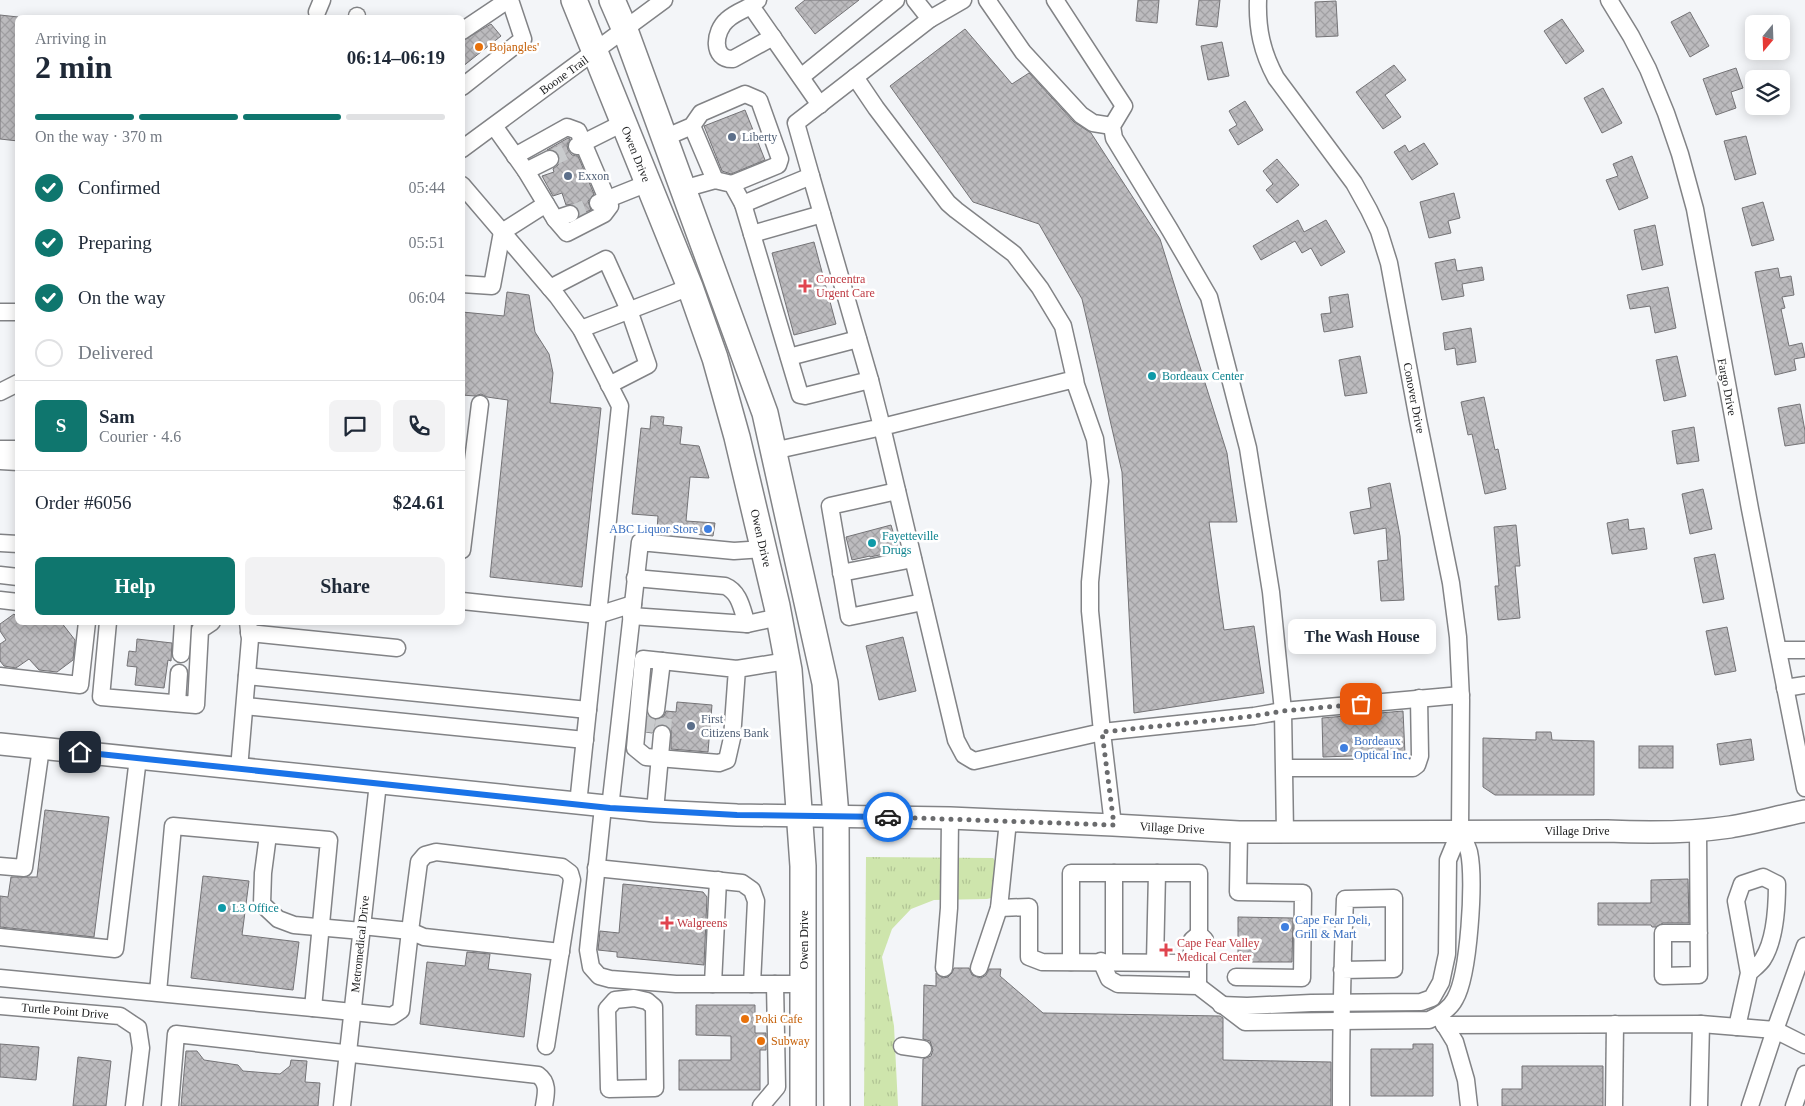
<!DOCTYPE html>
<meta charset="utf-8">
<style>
:root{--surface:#fff;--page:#f2f2f3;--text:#1f2937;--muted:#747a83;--line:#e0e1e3;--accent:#0f766e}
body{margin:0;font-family:"Times New Roman",serif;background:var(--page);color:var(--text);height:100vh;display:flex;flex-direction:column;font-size:19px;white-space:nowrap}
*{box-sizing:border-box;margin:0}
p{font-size:16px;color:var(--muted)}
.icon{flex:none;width:28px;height:28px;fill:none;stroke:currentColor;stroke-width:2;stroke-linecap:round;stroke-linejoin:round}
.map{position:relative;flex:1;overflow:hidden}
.sheet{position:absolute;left:15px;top:15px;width:450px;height:610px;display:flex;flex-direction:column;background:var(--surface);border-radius:8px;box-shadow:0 2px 12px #0003}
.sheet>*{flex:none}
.needle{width:32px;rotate:199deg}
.fabs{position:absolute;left:1745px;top:15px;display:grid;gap:10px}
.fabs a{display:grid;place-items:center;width:45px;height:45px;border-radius:8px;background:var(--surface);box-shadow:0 2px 12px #0003;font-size:25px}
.pin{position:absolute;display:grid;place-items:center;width:42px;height:42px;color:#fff;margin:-21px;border-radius:10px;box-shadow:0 2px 8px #0006}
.courier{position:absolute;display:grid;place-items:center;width:50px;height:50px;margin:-25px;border:4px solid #1a73e8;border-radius:50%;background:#fff;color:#222;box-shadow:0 1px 6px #0007}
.bubble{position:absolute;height:35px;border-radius:8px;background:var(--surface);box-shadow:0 2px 12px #0003;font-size:16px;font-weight:600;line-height:35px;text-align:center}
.head em{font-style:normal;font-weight:600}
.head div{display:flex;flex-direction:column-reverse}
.head{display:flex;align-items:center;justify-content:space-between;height:85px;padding:0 20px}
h1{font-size:32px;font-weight:600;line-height:38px}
.bar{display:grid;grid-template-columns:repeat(4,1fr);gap:8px 5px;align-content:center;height:60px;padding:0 20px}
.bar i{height:6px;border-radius:4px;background:var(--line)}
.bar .current{background:var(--accent)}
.bar p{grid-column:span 4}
.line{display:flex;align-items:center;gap:12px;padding:0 20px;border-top:1px solid var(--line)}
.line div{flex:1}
.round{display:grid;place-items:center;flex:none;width:52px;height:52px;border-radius:8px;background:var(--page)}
ol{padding:0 20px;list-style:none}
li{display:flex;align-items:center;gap:15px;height:55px}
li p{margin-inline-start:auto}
li .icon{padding:5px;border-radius:50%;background:var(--accent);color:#fff;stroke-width:4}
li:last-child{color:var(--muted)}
li i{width:28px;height:28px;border:2px solid var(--line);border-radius:50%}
.action{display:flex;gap:10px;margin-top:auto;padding:10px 20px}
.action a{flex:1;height:58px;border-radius:8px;background:var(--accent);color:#fff;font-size:20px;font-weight:600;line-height:58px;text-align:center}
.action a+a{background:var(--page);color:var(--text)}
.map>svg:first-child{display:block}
.grass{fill:url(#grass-tufts)}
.building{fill:url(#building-cross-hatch);stroke:#747376}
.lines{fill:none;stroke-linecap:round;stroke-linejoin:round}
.minor-tunnel{stroke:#c9cbcd;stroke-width:16;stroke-dasharray:16 8;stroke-linecap:butt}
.minor-casing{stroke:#828386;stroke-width:19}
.major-casing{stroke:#828386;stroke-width:24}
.highway-casing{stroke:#828386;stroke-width:28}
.minor{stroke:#fff;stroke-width:16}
.major{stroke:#fff;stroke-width:21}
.highway{stroke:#fff;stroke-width:25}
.done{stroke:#6a6b6d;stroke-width:5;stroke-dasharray:0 9}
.route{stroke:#1a73e8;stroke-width:6}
.food-dot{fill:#e8710a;stroke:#fff;stroke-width:2}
.service-dot{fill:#5c6f8a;stroke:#fff;stroke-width:2}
.health-dot{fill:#e0444e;stroke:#fff;stroke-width:2}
.culture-dot{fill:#0f9aa8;stroke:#fff;stroke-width:2}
.shop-dot{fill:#3f7fe0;stroke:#fff;stroke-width:2}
.labels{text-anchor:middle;stroke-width:5;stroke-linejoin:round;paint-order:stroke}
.food-label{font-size:12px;fill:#c56008;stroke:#fff;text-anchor:start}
.street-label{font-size:12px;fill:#202122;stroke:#fff}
.service-label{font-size:12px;fill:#4e5e75;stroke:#fff;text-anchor:start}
.health-label{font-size:12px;fill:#be3a42;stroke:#fff;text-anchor:start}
.culture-label{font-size:12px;fill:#0d838f;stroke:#fff;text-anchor:start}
.shop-label{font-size:12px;fill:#366cbe;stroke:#fff;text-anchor:start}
</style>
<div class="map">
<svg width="1805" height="1106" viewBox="0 0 1805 1106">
<defs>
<pattern id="grass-tufts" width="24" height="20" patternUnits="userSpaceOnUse" patternTransform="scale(1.25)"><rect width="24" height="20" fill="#cee5ac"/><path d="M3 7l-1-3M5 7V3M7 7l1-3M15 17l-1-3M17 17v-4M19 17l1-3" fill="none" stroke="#b1c494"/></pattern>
<pattern id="building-cross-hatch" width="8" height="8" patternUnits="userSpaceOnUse" patternTransform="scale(1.25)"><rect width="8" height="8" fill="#bcbbbe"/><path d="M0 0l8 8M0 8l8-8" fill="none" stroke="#a1a0a3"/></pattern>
</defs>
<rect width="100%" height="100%" fill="#f3f5f8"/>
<!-- grass -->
<path class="grass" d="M866,857L993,858L998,865L996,897L987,899L934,900L911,909L892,929L882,957L894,1026L898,1106H864Z"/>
<!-- building -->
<g class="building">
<path d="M805,0H859L815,34L795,8Z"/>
<path d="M1138,0H1159L1157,23L1136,21Z"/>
<path d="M1199,0H1220L1217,27L1196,25Z"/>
<path d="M1336,1L1338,36L1316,37L1315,2Z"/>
<path d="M1690,12L1709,46L1690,57L1671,22Z"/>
<path d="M0,15L18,17V141L0,139Z"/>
<path d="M1562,19L1584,51L1566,64L1544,31Z"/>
<path d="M491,24L501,36L462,67V41Z"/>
<path d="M965,29L1012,84L1029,73L1074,122L1091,133L1160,239L1227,453L1237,522H1209L1224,630L1254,626L1264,693L1134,713L1122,472L1082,299L1039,224L973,202L890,86Z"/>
<path d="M1222,42L1229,76L1208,80L1201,46Z"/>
<path d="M1394,65L1406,80L1385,95L1401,117L1383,129L1356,92Z"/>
<path d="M1736,68L1743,88L1731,92L1736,108L1716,115L1703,79Z"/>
<path d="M1603,88L1622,123L1602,133L1584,98Z"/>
<path d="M1245,101L1263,130L1238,145L1229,130L1237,125L1229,111Z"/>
<path d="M745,110L765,160L731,174L722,171L704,126Z"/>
<path d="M1746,136L1756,174L1735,180L1724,141Z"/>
<path d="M568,138L570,139L567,145L568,150L572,155L578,156L594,194L588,201L591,210L580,214L576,206L572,204L566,205L562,193L553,196L542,176L554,172L553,169L558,165L560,160L559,155L556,151L547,150Z"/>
<path d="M1424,143L1438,164L1412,180L1394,152L1405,145L1409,152Z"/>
<path d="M1632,156L1648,198L1619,210L1606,180L1618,176L1613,164Z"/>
<path d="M1277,159L1299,185L1277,203L1266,190L1273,184L1263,171Z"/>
<path d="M1454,193L1460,218L1448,221L1451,233L1429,238L1420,202Z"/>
<path d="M1763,202L1774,240L1752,246L1742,208Z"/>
<path d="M1298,220L1304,232L1326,220L1345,252L1321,266L1311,248L1302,253L1295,241L1261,260L1253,246Z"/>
<path d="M1655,225L1663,265L1642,270L1634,230Z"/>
<path d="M814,242L836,324L794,335L772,253Z"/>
<path d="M1455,259L1457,271L1482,267L1484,280L1462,284L1464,296L1442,300L1435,263Z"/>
<path d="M1778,268L1780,278L1791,276L1794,295L1782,297L1785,308L1781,309L1789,346L1802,343L1805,357L1794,359L1796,370L1775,375L1755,272Z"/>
<path d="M1668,287L1676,328L1655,333L1650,306L1630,309L1627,295Z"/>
<path d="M507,292L529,295L535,332L549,354L553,373L550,403L601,408L582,587L490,577L508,400L487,397L481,394L475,396L462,395V312L504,316Z"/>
<path d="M1348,294L1353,327L1324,332L1321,314L1331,313L1329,297Z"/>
<path d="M1471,328L1476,362L1457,365L1455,348L1445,350L1443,333Z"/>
<path d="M1360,356L1367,393L1345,396L1339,360Z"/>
<path d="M1677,356L1686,396L1664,401L1656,360Z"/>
<path d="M1484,397L1495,450L1498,449L1506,489L1485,494L1472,434L1468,435L1461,402Z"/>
<path d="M1800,404L1805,431V443L1785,446L1778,408Z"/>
<path d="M651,416L664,417L663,425L682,427L680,444L699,446L709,478L690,477L686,521L715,523L713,536L657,530L658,516L632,514L641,428L650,429Z"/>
<path d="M1694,427L1699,461L1677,464L1672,431Z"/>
<path d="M1390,483L1400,536L1404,600L1381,601L1378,561L1388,560L1386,528L1354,534L1350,512L1371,508L1368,488Z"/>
<path d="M1703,489L1712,529L1690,534L1682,494Z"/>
<path d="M1628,519L1629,530L1644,528L1647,549L1612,554L1607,523Z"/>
<path d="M891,525L898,548L884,552V554L870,557V556L852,560L846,537Z"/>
<path d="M1516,525L1520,566H1515L1520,618L1498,620L1495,586H1499L1494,527Z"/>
<path d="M1715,554L1724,599L1703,603L1694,558Z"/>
<path d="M14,614L18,618V622H61L75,640L73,660L57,672L39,670L29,659L16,668L4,666L0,661V644L6,640L0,631V624Z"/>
<path d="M1727,627L1736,671L1715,675L1706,631Z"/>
<path d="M903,637L916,691L879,700L866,646Z"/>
<path d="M137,639L172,643L171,661L168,660L164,688L135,685L137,667L127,666L129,651L136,652Z"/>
<path d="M677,702L712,705L708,752L671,749V730L668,726L663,724L657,725L652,733L646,732L648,716L655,720L664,716L666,711L676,712Z"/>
<path d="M1403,711L1405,754L1323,757L1322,718Z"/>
<path d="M1536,732H1551L1552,740L1594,741V795H1495L1483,787V738L1536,740Z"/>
<path d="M1751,739L1754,760L1720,765L1717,744Z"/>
<rect x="1639" y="746" width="34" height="22"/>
<path d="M45,810L109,817L94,937L0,927V896L8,897L11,877H37Z"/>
<path d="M203,876L249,881L242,935L299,942L293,990L191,978Z"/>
<path d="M1688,879L1689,923H1663L1656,927H1652L1651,925H1598V903H1651V880Z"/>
<path d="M623,884L703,892L707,897L704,965L617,957V952L598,950L600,931L619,933Z"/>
<path d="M1238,917L1293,918L1292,962H1238Z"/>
<path d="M467,952L490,954L488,969L531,974L524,1037L420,1024L427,962L465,966Z"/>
<path d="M954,968H969L972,975L981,978L986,975L989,969H1001L1000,976L1043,1013L1220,1016L1223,1018V1060L1331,1062V1106H922L923,1059L931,1056L933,1050L930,1041L923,1039L924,985L936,986V973L943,978L948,977L952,973Z"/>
<path d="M696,1005H755V1033H766V1050H760V1090H679V1060H731V1036L696,1035Z"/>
<path d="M0,1044L39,1047L36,1080L0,1077Z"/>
<path d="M1413,1044H1433V1096H1371V1049H1413Z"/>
<path d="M186,1051H197L204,1060L238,1065L243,1071L280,1074L290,1066L291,1060L307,1061L305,1082L320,1083L318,1106H181Z"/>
<path d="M78,1057L111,1061L106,1106H73Z"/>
<path d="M1522,1066H1603V1106H1502V1089H1522Z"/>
</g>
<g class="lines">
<!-- minor-tunnel -->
<g class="minor-tunnel">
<path d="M550,159L577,146"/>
<path d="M570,214L598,203"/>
<path d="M646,732L648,709"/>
<path d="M662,734L665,711"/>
</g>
<!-- minor casing -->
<g class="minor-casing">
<g id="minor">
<path d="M758,0L751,6L820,105"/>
<path d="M915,0L930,19"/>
<path d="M987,0L1023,52L1081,115L1093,123L1112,126"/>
<path d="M1055,0L1124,106L1112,126L1114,138L1170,230L1209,297L1248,448L1271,592L1283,711L1461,695"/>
<path d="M1609,0L1631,36L1648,69L1666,113L1680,154L1695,209L1750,509L1805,788"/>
<path d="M751,6C743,10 733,14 727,20C714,31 711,60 733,59L773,37"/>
<path d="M317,12L322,0"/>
<path d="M357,16V18"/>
<path d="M462,31L508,0"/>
<path d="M801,77L896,0"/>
<path d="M855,77L876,108L948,203L956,210L1014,254L1040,288L1063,326L1075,379L1076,385L1095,439L1100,481L1090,582V611L1102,732L974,761L964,755L956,740L882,427L1075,379"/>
<path d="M462,87L523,39L510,0"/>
<path d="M494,126L526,171L555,219L570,214"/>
<path d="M692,126L715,180"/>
<path d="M664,138L692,126L701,113L745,94L759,100L780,159L778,165L732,184"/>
<path d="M577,146L623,123"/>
<path d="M462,149L664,0"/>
<path d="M515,156L567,127L578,131L610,206L604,214L567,233L555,219"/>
<path d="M526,171L550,159"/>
<path d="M811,176L870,380"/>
<path d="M462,185L557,296L581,329L620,406L578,804"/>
<path d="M683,189L715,180L732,184L743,204L811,176L796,123L930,19L963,0"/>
<path d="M598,203L648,183"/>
<path d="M743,204L800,395L805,396L870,380L882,427L773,451"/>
<path d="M752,234L822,214"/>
<path d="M462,284L492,286L502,232L546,204"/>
<path d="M550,288L606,259L629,310L648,365L609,385"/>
<path d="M0,312H18"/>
<path d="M581,329L690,287"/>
<path d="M789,357L858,339"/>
<path d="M0,392L18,383"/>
<path d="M0,449H18"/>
<path d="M0,461L18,462"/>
<path d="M897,491L830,506L849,617L923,602"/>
<path d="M0,543L18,544"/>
<path d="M462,550L480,404"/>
<path d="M841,573L913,559"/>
<path d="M0,575L18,577"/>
<path d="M635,578L725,586C740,592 742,610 747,624"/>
<path d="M0,600L18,602"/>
<path d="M462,601L598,615L633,604"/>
<path d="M631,616L747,624L779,617"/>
<path d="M108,622L101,697L196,705L200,630L212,622"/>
<path d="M249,633L397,648"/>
<path d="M1778,650H1805"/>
<path d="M181,654L183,622"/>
<path d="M737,669L732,738L727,760L719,763L646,757L635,748L643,659L737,669L787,661"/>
<path d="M0,676L80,685L87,622"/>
<path d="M247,676L588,710"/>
<path d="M1785,688L1805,685"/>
<path d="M177,703L179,673"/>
<path d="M245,706L585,740"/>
<path d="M656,710L662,661"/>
<path d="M1285,768H1413L1417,765L1420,756L1419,698"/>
<path d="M239,769L250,639L248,622"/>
<path d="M603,807L588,950L591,967L599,976L610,979L676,984H804"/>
<path d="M610,808L640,542L734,551L764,549"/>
<path d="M655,811L662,734"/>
<path d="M1113,825L1102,732L1254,716L1283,711L1285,832"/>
<path d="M1698,831L1699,975L1663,976V933H1699"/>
<path d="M268,835L263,873L262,904L278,919L294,925L362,931"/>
<path d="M0,866L24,868L41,748"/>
<path d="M596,868L742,883L752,890L756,901L752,984"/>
<path d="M999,908L1029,907V957L1042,962L1198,963V986"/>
<path d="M362,926L410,931L419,862L425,855L436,852L562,867L570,873L572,880L546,1046"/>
<path d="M0,937L115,949L138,758"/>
<path d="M1198,959L1192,955V940L1199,934"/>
<path d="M1101,961L1109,979L1118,984L1198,986L1245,1022L1429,1020C1438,1016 1450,1009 1455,999C1469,975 1475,880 1469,852C1467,845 1463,838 1460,831"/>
<path d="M1114,961V873"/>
<path d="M1071,962V873H1199V934L1205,940V954L1198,959"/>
<path d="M1155,962L1157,873"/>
<path d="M944,968L949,908L950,818"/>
<path d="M979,968L999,908L1008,821"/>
<path d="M1236,977L1302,978L1303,893L1238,892L1239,832"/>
<path d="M0,978L313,1008L329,840L173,826L158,992"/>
<path d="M713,984L718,880"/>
<path d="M634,998L647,1001L654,1007L655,1088L609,1089L607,1009L615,1000Z"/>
<path d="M1221,1005L1247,1006L1311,1003L1421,1002L1432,998L1441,982L1447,954L1448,860L1460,831L1461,700L1458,637L1451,583L1418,420L1389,263L1379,231L1369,210L1354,183L1276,78C1262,52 1257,29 1258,0"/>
<path d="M0,1006L120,1016L138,1028L141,1048L134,1106"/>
<path d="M313,1008L392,1016L401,1010L410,931L424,937L561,952"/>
<path d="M1441,1019L1455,1042L1466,1080L1469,1106"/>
<path d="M1701,1024L1775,1030L1805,946"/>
<path d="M1444,1025L1701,1024L1699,1106"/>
<path d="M1737,1027L1749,973L1736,901L1742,884L1763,877L1777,884C1777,906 1775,940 1763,959C1760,964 1753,969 1749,973"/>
<path d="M902,1046L923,1049"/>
<path d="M170,1106L176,1034L538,1075C549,1083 546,1094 544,1106"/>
<path d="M342,1106L378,783"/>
<path d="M761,1106L777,1087L775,984"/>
<path d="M1341,1106C1341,1037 1342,968 1345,899L1394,898V969L1342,970"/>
<path d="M1614,1106L1615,1024"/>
<path d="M1750,1106L1775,1030L1805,1045"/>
<path d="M1794,1106L1805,1074"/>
</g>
</g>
<!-- major casing -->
<g class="major-casing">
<path id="major" d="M0,744L655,811L737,815L950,818L1113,825L1239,832L1607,831C1649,833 1689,833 1730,827C1755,823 1780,816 1805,811"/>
</g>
<!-- highway casing -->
<g class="highway-casing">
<g id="highway">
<path d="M574,0L690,287L715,358L737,437L777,606L789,670L803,866V1106"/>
<path d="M612,0L625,30L765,413L825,683L836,816L837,1106"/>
</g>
</g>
<!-- minor -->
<use href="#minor" class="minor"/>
<!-- major -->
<use href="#major" class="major"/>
<!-- highway -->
<use href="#highway" class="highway"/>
</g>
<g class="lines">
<!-- done -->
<path class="done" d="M888,817L1114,825L1102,732L1254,716L1283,711L1361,704"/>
<!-- route -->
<path class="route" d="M80,752L610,808L737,815L888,817"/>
</g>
<!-- markers -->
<g class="food-dot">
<circle cx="479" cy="47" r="5"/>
<circle cx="745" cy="1019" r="5"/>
<circle cx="761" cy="1041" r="5"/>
</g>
<g class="service-dot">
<circle cx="732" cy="137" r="5"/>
<circle cx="568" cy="176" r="5"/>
<circle cx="691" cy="726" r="5"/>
</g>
<g class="health-dot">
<path d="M802.5 278.5h5v5h5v5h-5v5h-5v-5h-5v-5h5z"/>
<path d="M664.5 915.5h5v5h5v5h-5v5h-5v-5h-5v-5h5z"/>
<path d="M1163.5 942.5h5v5h5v5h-5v5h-5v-5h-5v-5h5z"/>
</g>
<g class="culture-dot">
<circle cx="1152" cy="376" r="5"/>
<circle cx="872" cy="543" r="5"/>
<circle cx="222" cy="908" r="5"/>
</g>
<g class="shop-dot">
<circle cx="708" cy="529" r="5"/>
<circle cx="1344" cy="748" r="5"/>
<circle cx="1285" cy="927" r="5"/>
</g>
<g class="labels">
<!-- food labels -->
<g class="food-label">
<text x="489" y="51">Bojangles'</text>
<text x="755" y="1023">Poki Cafe</text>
<text x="771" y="1045">Subway</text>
</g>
<!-- street labels -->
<g class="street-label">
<text transform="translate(564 75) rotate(-36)" y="4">Boone Trail</text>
<text transform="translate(636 154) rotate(68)" y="4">Owen Drive</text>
<text transform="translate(1727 387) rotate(79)" y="4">Fargo Drive</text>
<text transform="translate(1414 398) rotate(79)" y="4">Conover Drive</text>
<text transform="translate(761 538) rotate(77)" y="4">Owen Drive</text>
<text transform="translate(1172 828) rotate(3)" y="4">Village Drive</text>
<text x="1577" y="835">Village Drive</text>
<text transform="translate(804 940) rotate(-90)" y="4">Owen Drive</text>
<text transform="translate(360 944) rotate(-84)" y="4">Metromedical Drive</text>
<text transform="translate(65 1011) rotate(5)" y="4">Turtle Point Drive</text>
</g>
<!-- service labels -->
<g class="service-label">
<text x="742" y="141">Liberty</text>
<text x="578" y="180">Exxon</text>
<text x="701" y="723">First<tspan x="701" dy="14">Citizens Bank</tspan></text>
</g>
<!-- health labels -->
<g class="health-label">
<text x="816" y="283">Concentra<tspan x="816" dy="14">Urgent Care</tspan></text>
<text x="677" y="927">Walgreens</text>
<text x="1177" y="947">Cape Fear Valley<tspan x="1177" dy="14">Medical Center</tspan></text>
</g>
<!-- culture labels -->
<g class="culture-label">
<text x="1162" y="380">Bordeaux Center</text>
<text x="882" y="540">Fayetteville<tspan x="882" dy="14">Drugs</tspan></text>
<text x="232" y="912">L3 Office</text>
</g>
<!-- shop labels -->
<g class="shop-label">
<text x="698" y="533" text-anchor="end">ABC Liquor Store</text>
<text x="1354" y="745">Bordeaux<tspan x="1354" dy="14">Optical Inc.</tspan></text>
<text x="1295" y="924">Cape Fear Deli,<tspan x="1295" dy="14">Grill &amp; Mart</tspan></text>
</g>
</g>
</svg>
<div class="fabs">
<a><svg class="needle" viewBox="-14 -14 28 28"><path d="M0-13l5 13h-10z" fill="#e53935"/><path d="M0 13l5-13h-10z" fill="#747a83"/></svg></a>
<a><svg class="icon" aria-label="layers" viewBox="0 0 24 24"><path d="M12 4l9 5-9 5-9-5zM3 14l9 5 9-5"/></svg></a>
</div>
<div class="pin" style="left:1361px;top:704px;background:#ea580c"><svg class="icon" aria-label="bag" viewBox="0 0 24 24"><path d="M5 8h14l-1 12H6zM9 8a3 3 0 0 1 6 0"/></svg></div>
<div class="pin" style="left:80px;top:752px;background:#1f2937"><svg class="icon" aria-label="home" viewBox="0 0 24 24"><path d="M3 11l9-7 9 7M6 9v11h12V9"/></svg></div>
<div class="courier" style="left:888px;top:817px"><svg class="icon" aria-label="car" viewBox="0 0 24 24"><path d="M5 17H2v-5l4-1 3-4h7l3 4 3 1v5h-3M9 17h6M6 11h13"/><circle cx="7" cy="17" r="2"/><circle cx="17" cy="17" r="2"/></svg></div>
<div class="bubble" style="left:1288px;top:619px;width:148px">The Wash House</div>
<section class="sheet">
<div class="head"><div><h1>2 min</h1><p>Arriving in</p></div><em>06:14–06:19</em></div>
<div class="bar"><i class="current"></i><i class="current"></i><i class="current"></i><i></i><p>On the way · 370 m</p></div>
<ol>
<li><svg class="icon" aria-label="check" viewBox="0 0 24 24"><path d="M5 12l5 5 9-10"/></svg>Confirmed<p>05:44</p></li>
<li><svg class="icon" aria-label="check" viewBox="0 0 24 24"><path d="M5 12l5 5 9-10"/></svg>Preparing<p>05:51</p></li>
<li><svg class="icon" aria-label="check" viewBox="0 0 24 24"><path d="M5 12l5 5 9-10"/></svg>On the way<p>06:04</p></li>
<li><i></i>Delivered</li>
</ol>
<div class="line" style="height:90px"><b class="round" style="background:var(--accent);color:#fff">S</b><div><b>Sam</b><p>Courier · 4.6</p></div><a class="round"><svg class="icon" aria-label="chat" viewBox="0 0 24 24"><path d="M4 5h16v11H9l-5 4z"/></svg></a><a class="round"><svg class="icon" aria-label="phone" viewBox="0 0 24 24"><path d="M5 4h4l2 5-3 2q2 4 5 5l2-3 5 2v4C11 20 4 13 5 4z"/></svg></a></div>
<div class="line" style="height:65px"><div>Order #6056</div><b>$24.61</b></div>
<div class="action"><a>Help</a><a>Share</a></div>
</section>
</div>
